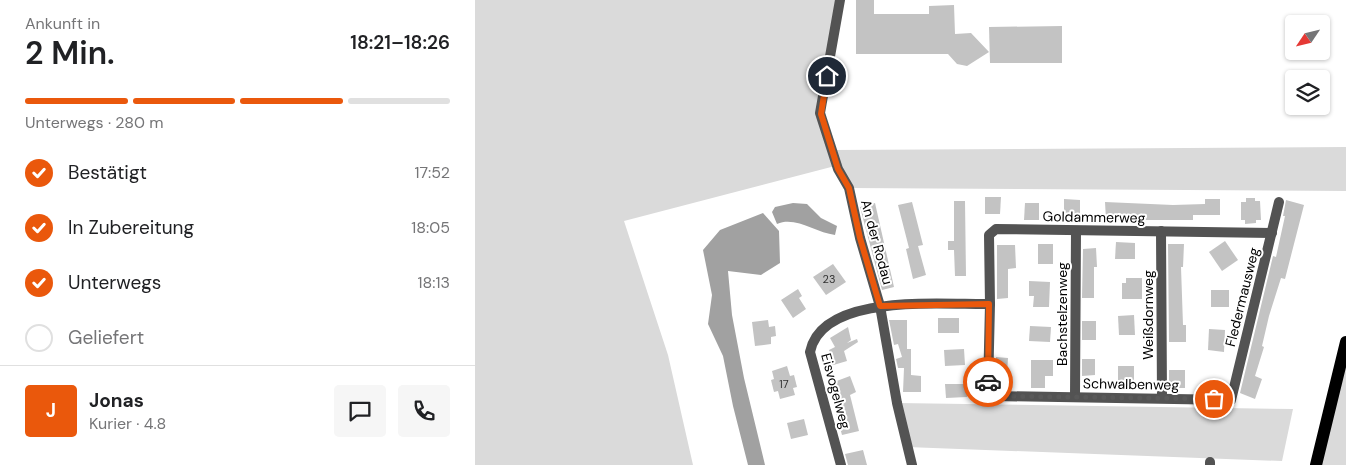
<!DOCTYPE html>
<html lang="de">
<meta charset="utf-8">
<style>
:root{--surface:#fff;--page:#f6f6f6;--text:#202124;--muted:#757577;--line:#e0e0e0;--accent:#ea580c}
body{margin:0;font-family:"DM Sans",sans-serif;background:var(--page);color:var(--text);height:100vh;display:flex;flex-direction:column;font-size:19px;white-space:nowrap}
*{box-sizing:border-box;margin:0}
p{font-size:16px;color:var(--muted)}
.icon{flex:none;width:28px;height:28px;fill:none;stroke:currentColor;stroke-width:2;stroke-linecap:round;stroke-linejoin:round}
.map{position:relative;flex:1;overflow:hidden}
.drawer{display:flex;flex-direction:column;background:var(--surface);width:475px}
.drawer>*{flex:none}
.needle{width:32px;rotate:235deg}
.buttons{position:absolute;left:810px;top:15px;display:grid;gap:10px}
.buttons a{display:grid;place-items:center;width:45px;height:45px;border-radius:5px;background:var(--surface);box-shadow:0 1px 4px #0004;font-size:25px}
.pin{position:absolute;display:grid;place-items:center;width:42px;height:42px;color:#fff;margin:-21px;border:2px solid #fff;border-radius:50%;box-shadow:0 1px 5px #0007}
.courier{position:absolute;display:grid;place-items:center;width:50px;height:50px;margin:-25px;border:4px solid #ea580c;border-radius:50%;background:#fff;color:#222;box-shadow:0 1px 6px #0007}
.summary em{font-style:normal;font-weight:600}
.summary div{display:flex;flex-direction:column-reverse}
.summary{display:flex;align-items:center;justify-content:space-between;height:85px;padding:0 25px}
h1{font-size:32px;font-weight:600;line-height:38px}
.bar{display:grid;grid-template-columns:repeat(4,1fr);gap:8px 5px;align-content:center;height:60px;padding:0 25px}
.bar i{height:6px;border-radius:4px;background:var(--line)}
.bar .current{background:var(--accent)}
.bar p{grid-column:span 4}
.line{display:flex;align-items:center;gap:12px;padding:0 25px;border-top:1px solid var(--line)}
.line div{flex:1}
.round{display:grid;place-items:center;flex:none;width:52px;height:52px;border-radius:5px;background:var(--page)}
ol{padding:0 25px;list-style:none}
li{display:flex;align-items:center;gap:15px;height:55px}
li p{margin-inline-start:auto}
li .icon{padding:5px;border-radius:50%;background:var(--accent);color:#fff;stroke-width:4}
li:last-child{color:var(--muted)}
li i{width:28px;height:28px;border:2px solid var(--line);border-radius:50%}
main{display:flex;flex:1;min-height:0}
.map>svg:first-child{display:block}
.green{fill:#dadada}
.water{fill:#a1a1a1}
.building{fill:#c3c3c3}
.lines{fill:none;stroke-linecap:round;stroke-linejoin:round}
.street{stroke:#535353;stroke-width:10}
.primary{stroke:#000;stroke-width:12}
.done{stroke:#595959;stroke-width:5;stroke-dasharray:0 9}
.route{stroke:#ea580c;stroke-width:6}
.labels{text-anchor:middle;stroke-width:4;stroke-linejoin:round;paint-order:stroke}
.number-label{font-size:11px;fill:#313131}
.street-label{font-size:14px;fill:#000;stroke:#fff}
</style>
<main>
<section class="drawer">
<div class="summary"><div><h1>2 Min.</h1><p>Ankunft in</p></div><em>18:21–18:26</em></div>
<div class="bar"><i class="current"></i><i class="current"></i><i class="current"></i><i></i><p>Unterwegs · 280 m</p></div>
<ol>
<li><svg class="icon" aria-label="check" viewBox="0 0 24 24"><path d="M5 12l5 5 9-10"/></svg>Bestätigt<p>17:52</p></li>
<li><svg class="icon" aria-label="check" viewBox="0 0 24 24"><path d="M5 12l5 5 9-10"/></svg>In Zubereitung<p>18:05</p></li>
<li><svg class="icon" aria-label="check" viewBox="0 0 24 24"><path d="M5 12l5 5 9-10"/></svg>Unterwegs<p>18:13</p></li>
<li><i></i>Geliefert</li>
</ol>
<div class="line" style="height:90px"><b class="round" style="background:var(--accent);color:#fff">J</b><div><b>Jonas</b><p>Kurier · 4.8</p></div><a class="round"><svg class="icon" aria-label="chat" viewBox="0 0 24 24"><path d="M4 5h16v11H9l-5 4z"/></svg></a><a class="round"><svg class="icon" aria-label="phone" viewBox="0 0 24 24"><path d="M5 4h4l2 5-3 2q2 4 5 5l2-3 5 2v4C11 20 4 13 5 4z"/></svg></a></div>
</section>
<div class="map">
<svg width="871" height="465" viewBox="0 0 871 465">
<rect width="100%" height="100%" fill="#fff"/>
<!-- green -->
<g class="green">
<path d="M0,0H363L344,113L360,166L149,221L193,355L218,465H0Z"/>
<path d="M871,147V191L374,188L357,150Z"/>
<path d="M871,342V465H841Z"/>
<path d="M422,403L818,409L807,461L432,447Z"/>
</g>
<!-- water -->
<g class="water">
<path d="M318,203L332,204L346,218L362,226L360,235C341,233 321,216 302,224L297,212L300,207Z"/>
<path d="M288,213L304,231L305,263L286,275L253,271L257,315L269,378L290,465H273L258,406L248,356L233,324L237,295L228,250L245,230Z"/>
</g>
<!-- building -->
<g class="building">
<path d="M381,0H399V14H454V6L479,5L480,34L496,33L514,52L492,66L482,64L473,54H381Z"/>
<path d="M587,26V63H515L514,27Z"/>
<path d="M510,197H526L525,214H510Z"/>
<path d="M771,198H780V201H785L786,220H781V223L770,224V220H766V202H771Z"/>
<path d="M589,199L605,200V218L589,217Z"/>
<path d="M730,199H745V215H718V220H631L630,202L698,205L730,204Z"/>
<path d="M811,200L829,205L810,279L806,278L794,316L787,346L789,347L780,376L787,379L780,399L765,393L798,256L801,257L810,216H808Z"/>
<path d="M479,201H490L491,276H480L479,250H473V241H479Z"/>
<path d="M437,202L448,245L443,246L451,275L438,279L431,249L434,248L423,205Z"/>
<path d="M400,203L419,287L407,290L385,207Z"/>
<path d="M550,203H564V220H549Z"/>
<path d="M750,241L763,260L747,271L734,252Z"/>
<path d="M641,242L660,243V259H640Z"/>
<rect x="563" y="244" width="15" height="20"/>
<path d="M693,244H709L708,267H706L708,325H711V342H694Z"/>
<path d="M522,245H540L541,268L533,269V298L522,299Z"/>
<path d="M621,248L622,267H619V298H607L608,249Z"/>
<path d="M358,264L371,282L351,295L338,277Z"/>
<path d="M651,278H667V299H647V283H651Z"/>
<path d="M554,281L575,282L574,307H558L559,296H554Z"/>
<path d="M323,289L327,296L324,298L331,309L318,318L306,300Z"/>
<rect x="736" y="290" width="18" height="17"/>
<path d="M659,315L660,335H644L643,316Z"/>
<rect x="463" y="318" width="21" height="15"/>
<path d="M293,320L294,327L300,326L301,336L296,337V344L280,346L277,322Z"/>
<path d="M414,320H432V349H436V375L446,376V392H428L429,368H423L421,359L427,357L423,344L419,345Z"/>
<rect x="607" y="321" width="14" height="19"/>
<path d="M555,326L576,327L575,342L554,341Z"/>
<path d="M373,327L376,340L372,343L382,339L383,342L369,351L372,361L355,366L351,355L355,353L354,350L360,347L355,338Z"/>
<path d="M734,329L750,330L749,352L733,350Z"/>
<path d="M489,349L490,365L470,366L469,350Z"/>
<path d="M521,357L533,358L532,375H520Z"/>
<path d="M607,359H620V375L607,376Z"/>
<path d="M556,360H578V376H570V388H556Z"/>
<path d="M312,366L315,376L319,375L322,387L318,388L320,395L305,399L303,391L299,392L296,380L299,379L297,371Z"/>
<path d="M643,366H659V386L643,385Z"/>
<rect x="694" y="370" width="16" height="18"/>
<path d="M375,376L381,392L375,395L384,431L367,435L361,413L369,411L359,382Z"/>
<path d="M470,384H492V397L471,398Z"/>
<path d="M329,419L333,435L316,439L312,423Z"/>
<path d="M388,450L392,465H373L370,454Z"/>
</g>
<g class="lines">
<!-- street -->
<g class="street">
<path d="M365,0L345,113L363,169L374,188L385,238L405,306L422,403L437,465"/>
<path d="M686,231L687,398"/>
<path d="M515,304L514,235L521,229L797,233"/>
<path d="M600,397L601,231"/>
<path d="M366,465L335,352C347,292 469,305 515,304L513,390L520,396L756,400L804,202"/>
<path d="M735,465V462"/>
</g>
<!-- primary -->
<path class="primary" d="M841,465L871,342"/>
</g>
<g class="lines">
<!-- done -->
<path class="done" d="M513,382V390L520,396L739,399"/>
<!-- route -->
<path class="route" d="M352,76L346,114L363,169L374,188L385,238L405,306L514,304L513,382"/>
</g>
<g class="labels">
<!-- number labels -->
<g class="number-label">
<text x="354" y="283">23</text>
<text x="309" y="388">17</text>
</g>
<!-- street labels -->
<g class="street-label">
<text transform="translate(619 217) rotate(1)" y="5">Goldammerweg</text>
<text transform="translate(402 242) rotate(75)" y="5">An der Rodau</text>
<text transform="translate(767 297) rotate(-76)" y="5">Fledermausweg</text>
<text transform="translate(587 314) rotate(-90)" y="5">Bachstelzenweg</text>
<text transform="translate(673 315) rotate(-90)" y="5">Weißdornweg</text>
<text transform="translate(656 384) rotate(1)" y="5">Schwalbenweg</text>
<text transform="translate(361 391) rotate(75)" y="5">Eisvogelweg</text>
</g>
</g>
</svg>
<div class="buttons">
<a><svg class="needle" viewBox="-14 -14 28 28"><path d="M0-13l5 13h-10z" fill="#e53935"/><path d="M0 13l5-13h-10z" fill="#757577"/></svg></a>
<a><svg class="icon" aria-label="layers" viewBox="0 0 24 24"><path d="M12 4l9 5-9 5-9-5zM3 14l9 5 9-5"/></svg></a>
</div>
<div class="pin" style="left:739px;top:399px;background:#ea580c"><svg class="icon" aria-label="bag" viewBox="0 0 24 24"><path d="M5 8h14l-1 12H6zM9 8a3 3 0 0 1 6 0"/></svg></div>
<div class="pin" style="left:352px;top:76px;background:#1f2937"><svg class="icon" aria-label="home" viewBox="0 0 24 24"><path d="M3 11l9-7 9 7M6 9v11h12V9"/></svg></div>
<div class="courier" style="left:513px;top:382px"><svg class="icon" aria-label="car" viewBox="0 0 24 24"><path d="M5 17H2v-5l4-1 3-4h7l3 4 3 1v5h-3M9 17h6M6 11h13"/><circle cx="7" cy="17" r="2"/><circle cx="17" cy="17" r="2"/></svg></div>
</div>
</main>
